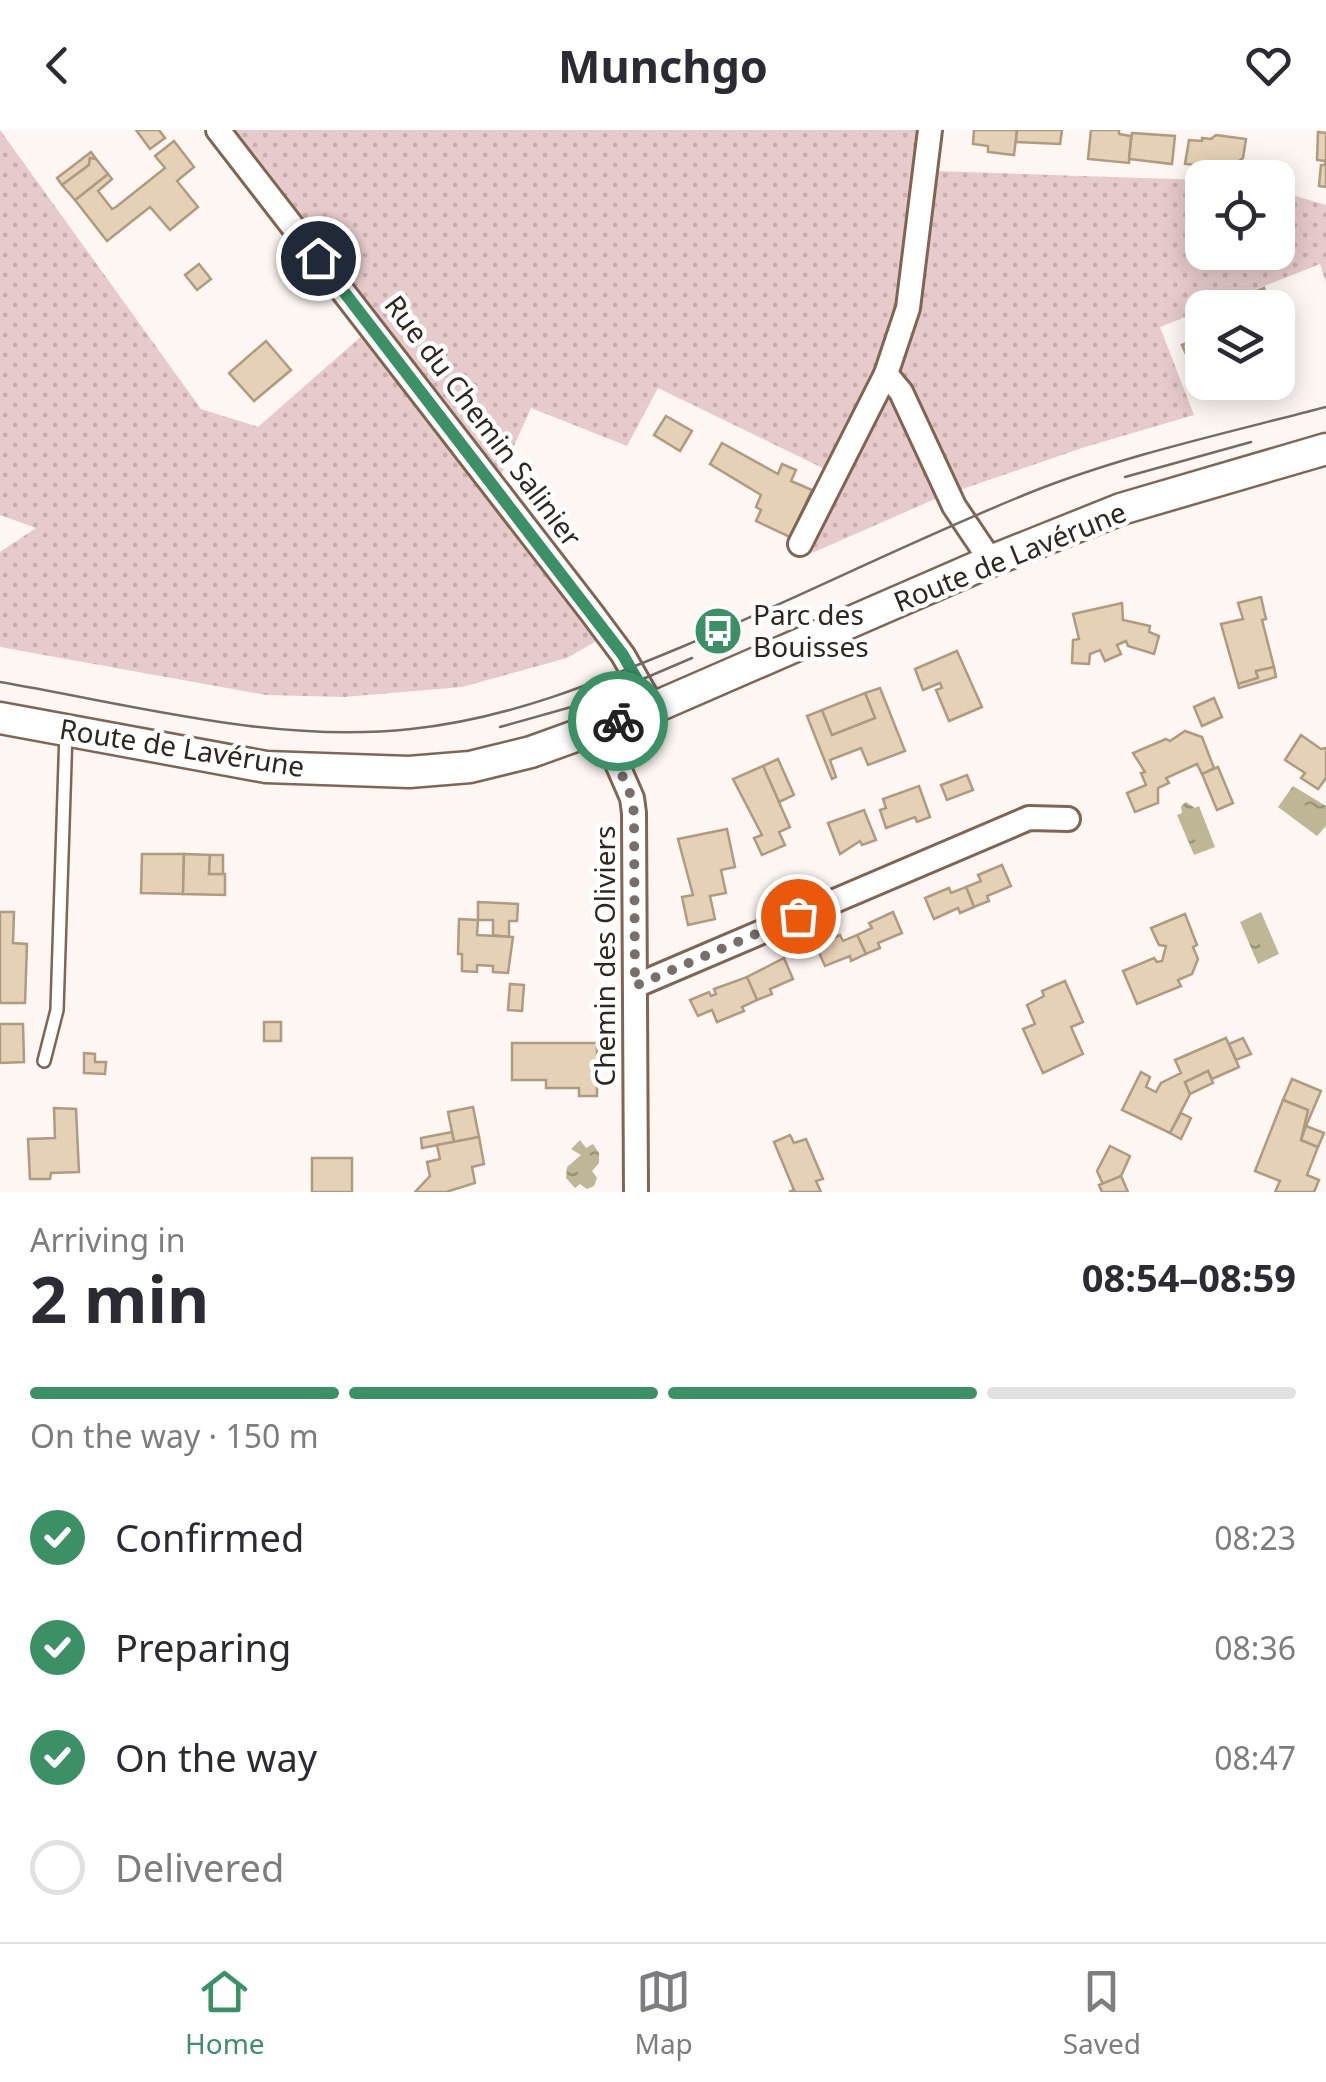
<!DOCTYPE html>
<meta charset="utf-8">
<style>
:root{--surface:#fff;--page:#f2f2f3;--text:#2b2b33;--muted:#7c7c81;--line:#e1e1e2;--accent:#3b9165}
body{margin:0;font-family:"Noto Sans",sans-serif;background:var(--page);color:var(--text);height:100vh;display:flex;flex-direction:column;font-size:38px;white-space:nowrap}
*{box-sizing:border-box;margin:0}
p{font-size:32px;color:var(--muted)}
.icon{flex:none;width:55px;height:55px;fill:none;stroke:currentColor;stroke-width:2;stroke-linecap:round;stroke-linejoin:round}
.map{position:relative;height:1062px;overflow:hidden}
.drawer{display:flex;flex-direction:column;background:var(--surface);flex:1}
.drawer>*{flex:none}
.buttons{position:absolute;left:1185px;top:30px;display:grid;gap:20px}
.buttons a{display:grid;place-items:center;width:110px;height:110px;border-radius:20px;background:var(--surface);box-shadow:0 5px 25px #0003;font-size:50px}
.pin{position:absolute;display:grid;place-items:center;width:85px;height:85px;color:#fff;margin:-42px;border:5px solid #fff;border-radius:50%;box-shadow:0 2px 10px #0007}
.courier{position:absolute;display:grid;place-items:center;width:100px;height:100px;margin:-50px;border:8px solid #3b9165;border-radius:50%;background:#fff;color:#222;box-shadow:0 2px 12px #0007}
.headline em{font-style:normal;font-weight:700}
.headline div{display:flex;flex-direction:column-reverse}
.headline{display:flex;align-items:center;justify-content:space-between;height:170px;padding:0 30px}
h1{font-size:65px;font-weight:700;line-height:75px}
.bar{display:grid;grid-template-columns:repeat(4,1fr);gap:15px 10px;align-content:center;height:120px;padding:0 30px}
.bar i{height:12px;border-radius:8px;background:var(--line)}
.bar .on{background:var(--accent)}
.bar p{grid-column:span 4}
ol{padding:0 30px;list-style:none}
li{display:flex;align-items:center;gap:30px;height:110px}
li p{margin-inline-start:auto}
li .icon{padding:10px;border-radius:50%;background:var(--accent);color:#fff;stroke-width:4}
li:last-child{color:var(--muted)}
li i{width:55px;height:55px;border:5px solid var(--line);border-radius:50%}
header{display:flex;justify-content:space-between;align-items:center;height:130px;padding:0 30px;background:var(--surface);font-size:45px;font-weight:700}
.dock{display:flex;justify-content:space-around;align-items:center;height:140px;border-top:2px solid var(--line);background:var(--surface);font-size:28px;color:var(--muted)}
.dock a{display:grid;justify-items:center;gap:5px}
.dock .on{color:var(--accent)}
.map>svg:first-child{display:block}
.grass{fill:url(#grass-dots)}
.water{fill:url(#water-ripples)}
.building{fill:#e5d1b5;stroke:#ae9b80;stroke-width:2.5}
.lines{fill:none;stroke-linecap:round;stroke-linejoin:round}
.service-casing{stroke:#806553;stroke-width:16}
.minor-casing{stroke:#806553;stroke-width:28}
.secondary-casing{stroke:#806553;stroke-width:35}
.service{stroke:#fff;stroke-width:11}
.minor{stroke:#fff;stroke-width:22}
.secondary{stroke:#fff;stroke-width:30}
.tram{stroke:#756b64;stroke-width:2.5}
.done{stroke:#786f68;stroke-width:10;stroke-dasharray:0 18}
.route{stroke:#3b9165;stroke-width:12}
.labels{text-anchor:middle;stroke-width:9;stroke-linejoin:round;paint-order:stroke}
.street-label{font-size:28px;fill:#31261e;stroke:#fff}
.poi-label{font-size:28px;fill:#31261e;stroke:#fff;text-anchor:start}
</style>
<header><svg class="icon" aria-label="back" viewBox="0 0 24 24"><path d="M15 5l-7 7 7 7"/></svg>Munchgo<svg class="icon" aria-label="heart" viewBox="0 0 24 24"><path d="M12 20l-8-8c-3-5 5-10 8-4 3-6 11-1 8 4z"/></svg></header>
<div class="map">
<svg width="1326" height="1062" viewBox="0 0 1326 1062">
<defs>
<pattern id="grass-dots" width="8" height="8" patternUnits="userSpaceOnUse" patternTransform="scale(2.5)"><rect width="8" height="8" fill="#e7cacb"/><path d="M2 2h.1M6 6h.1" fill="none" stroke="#c7adae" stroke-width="1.8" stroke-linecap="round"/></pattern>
<pattern id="water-ripples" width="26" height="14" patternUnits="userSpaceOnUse" patternTransform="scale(2.5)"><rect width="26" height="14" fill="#beb695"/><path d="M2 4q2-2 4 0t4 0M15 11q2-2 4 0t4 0" fill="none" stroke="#9b9479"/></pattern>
</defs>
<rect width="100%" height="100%" fill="#fdf6f2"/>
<!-- grass -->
<g class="grass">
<path d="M0,0L201,279L258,297L365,203L600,509L567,528L462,557L344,567L266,565L0,517V422L36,398L0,385Z"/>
<path d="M235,0H919L936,41L1202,50V122H1278V53L1292,54V65L1326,75V153L1320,134L1160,197L1194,285L1085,317L942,366L812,423L841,347L658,258L627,316L531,278L499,349Z"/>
</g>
<!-- water -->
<g class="water">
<path d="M1293,656L1326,676V696L1317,706L1278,677Z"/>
<path d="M1186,672L1195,678L1199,676L1215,717L1194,725L1177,685L1182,683L1181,676Z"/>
<path d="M1261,782L1279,824L1258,834L1240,792Z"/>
<path d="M580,1010L586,1018L593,1014L599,1023V1033L592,1041L597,1048L594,1056L587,1059L580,1054L575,1058L566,1048L567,1037L581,1025L571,1019Z"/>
</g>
<!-- building -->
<g class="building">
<path d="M136,0H159L165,8L150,19Z"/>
<path d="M974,0H1017L1014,25L988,22V16L973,14Z"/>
<path d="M1017,0H1062L1060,14L1016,12Z"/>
<path d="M1091,0H1119V4L1131,6L1129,33L1088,29Z"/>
<path d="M1318,2L1326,3V57L1319,56L1321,35H1325V31L1317,30Z"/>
<path d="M1132,3L1175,6L1172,34L1129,29Z"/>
<path d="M1216,5L1246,9L1243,28L1229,38L1185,34L1189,10L1202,11V8L1211,9Z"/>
<path d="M174,11L194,37L177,51L198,77L170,100L150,77L107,111L75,70L108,44L112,49L98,61L112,79L116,77L165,38L155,26Z"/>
<path d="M91,22L96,29L90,28L89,35L62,55L57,48Z"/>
<path d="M90,28L96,29L108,44L75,70L62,55L89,35Z"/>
<path d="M199,134L211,149L197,160L185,145Z"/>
<path d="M1264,158L1270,178H1238L1237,172L1244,166Z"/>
<path d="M1202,207V252L1227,254L1203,263L1182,215Z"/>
<path d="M266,211L291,240L254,271L229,243Z"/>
<path d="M666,286L692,301L680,321L654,305Z"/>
<path d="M722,313L778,344L782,334L796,340L791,351L812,360L790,407L756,391L761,380L756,377L761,365L710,334Z"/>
<path d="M1261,467L1266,489L1262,490L1274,537L1256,541L1258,548L1238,554L1221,494L1243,489L1238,473Z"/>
<path d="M1122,473L1123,490L1150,496L1149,502L1159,506L1154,524L1128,516L1126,511L1117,515L1121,524L1105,531L1100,520L1090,524L1089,534L1072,533L1073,510L1079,509L1073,484Z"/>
<path d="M957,521L982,577L949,591L936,560L942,558L940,553L923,560L915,539Z"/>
<path d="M1274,537L1276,547L1239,558L1238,554L1258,548L1256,541Z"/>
<path d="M880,558L905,621L868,635L861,618L830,630L836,647L832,649L807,586L822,580L832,605L875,588L865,563Z"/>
<path d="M865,563L875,588L832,605L822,580Z"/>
<path d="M1214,568L1222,587L1202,596L1194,577Z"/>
<path d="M1185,601L1202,607L1214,638L1202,644L1197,634L1166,648L1169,653L1158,658V673L1135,682L1127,663L1146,655L1141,643L1145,642L1133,623L1166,609L1170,611Z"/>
<path d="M1301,605L1321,619L1326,618V648L1318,659L1301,648L1305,643L1285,630Z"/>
<path d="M778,629L794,665L779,672L763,636Z"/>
<path d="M763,636L790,697L779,702L785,715L762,725L754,708L762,705L733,649Z"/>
<path d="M1218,637L1233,673L1217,680L1202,644Z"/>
<path d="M967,645L973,660L947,670L941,655Z"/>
<path d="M919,656L930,687L917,692L915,687L886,698L880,680L886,678L883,669Z"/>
<path d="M864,680L876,710L862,715L860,711L840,724L828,693Z"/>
<path d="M727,699L735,737L721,740L726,763L710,766L715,789L688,795L682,767L693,765L678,709Z"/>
<path d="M142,724H184L183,764L141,763Z"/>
<path d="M184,724L210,725L209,744H225V765L183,764Z"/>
<path d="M210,725H223V744H209Z"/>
<path d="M1002,735L1011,756L987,766L989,771L974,777L966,757L981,751L978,745Z"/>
<path d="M966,757L974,777L960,783L958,778L934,789L925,768L949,758L951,763Z"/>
<path d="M478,772L518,774L517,791H509V807L493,805V790H478Z"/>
<path d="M0,782H14L13,813L27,814L25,873H0Z"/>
<path d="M893,782L902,803L878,813L880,818L866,824L857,805L872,798L869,793Z"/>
<path d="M1185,784L1197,815L1193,817L1198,829L1192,844L1178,850L1181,856L1137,874L1123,841L1154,828L1157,832L1162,831L1166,816L1159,815L1151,798Z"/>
<path d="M459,789L478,790L477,805L513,807L508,843L493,842V836L477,835V842L462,841V824H458Z"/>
<path d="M840,805L843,811L857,805L866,824L851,831L850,826L825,836L816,816Z"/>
<path d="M784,828L793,849L770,859L772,864L757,870L747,847Z"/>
<path d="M747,847L757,870L742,877L744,881L717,892L712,880L698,886L690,870L709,862L711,866L716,864L714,859Z"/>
<path d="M1065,851L1083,892L1071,897L1083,924L1043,943L1023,899L1035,894L1027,875L1044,866L1042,861Z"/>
<path d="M510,854L524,855L522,881L508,880Z"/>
<rect x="264" y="892" width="17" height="19"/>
<path d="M0,894H23L24,932L0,933Z"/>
<path d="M1226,908L1239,937L1212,949L1208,941L1185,952L1190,964L1170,1003L1122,980L1141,942L1150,947L1146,957L1156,962L1161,953L1181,943L1175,930Z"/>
<path d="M1243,908L1251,924L1236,930L1229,914Z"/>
<path d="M512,913H597V966H579V958H546V950H512Z"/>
<path d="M84,923L95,924V932H106L105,944L84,943Z"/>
<path d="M1208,941L1213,953L1190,964L1185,952Z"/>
<path d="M1292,949L1321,961L1306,996L1302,995L1308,980L1283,970Z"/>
<path d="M1283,970L1308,980L1301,1010L1318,1017L1307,1045L1319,1050L1314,1062H1275L1280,1051L1255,1041Z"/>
<path d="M473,977L479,1007L454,1012L448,982Z"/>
<path d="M54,978L76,979L79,1042L51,1043L50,1049H30L28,1009L55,1008Z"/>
<path d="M1181,983L1191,988L1181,1009L1170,1003Z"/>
<path d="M1306,996L1324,1003L1318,1017L1301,1010Z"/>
<path d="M452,1002L454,1012L422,1018L421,1008Z"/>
<path d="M790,1005L794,1013L806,1009L823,1049L816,1051L821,1062H789L794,1060L774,1012Z"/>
<path d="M479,1007L484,1034L472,1037L475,1053L446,1062H415L430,1046L427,1032L440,1029L437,1015Z"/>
<path d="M1110,1016L1130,1026L1121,1046L1103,1054L1097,1041Z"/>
<rect x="312" y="1028" width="40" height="34"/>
<path d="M1121,1046L1128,1062H1102L1099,1055Z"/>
</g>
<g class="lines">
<!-- service casing -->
<g class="service-casing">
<path id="service" d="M44,931L57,880L66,601"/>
</g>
<!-- minor casing -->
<g class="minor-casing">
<g id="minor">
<path d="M218,0L591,482L623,525L653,578"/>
<path d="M930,0L908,178L886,244L901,262L954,376L991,431"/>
<path d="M800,414L886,244"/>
<path d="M601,597L632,668L634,683L636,1062"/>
<path d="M635,856L1029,688L1068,689"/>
</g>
</g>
<!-- secondary casing -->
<g class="secondary-casing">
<path id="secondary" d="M0,588L266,637L409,642L470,637L531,622L653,578L991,431L1121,379L1326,319"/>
</g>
<!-- service -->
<use href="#service" class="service"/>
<!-- minor -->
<use href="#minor" class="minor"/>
<!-- secondary -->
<use href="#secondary" class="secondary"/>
<!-- tram -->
<g class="tram">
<path d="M1125,347L1251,312"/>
<path d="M0,552C134,575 275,614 411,599C508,589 595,553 684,516C800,467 913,410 1029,363C1124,325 1227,303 1326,277"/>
<path d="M500,597L589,572L692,528"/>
</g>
</g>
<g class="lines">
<!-- done -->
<path class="done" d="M618,591L601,597L632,668L634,684L635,856L798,786"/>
<!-- route -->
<path class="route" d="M318,128L623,525L653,578L618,591"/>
</g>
<!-- icons -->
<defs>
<g id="bus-disc" transform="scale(2.5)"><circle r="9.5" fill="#3b9165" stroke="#fff"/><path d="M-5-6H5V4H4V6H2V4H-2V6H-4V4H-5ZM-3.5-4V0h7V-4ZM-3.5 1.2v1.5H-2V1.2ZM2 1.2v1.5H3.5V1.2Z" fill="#fff"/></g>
</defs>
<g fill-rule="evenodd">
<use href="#bus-disc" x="718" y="501"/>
</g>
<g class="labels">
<!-- street labels -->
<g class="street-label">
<text transform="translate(483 291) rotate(53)" y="10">Rue du Chemin Salinier</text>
<text transform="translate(1010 427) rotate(-22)" y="10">Route de Lavérune</text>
<text transform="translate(182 618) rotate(9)" y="10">Route de Lavérune</text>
<text transform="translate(605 826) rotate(-90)" y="10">Chemin des Oliviers</text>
</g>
<!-- poi labels -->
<g class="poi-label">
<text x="753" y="495">Parc des<tspan x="753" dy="32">Bouisses</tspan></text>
</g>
</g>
</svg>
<div class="buttons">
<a><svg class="icon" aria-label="locate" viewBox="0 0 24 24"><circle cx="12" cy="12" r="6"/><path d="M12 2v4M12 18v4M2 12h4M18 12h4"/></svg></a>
<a><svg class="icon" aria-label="layers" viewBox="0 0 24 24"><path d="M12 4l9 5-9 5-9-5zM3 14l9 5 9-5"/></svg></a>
</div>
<div class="pin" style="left:798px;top:786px;background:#ea580c"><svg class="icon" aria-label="bag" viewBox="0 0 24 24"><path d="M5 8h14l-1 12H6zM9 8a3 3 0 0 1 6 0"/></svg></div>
<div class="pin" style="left:318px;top:128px;background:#1f2937"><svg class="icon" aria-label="home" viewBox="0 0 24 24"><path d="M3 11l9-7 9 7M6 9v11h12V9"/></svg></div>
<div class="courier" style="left:618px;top:591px"><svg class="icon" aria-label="bike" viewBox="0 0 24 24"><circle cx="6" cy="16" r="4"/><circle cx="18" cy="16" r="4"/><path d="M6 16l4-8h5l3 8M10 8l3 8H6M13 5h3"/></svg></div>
</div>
<section class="drawer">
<div class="headline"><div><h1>2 min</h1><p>Arriving in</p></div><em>08:54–08:59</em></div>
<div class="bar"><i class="on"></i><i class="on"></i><i class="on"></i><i></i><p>On the way · 150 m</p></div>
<ol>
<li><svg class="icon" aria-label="check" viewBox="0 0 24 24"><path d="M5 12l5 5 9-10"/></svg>Confirmed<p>08:23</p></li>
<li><svg class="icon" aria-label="check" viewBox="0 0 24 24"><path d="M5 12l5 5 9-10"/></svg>Preparing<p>08:36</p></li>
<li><svg class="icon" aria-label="check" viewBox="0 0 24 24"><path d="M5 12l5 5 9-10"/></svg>On the way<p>08:47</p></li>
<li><i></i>Delivered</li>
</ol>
</section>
<nav class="dock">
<a class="on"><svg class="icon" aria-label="home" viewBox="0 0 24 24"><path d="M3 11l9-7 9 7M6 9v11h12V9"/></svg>Home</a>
<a><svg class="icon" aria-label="map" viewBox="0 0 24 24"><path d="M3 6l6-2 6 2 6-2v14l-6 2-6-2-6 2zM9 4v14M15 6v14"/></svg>Map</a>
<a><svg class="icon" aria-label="saved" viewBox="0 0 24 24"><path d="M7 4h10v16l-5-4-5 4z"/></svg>Saved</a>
</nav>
